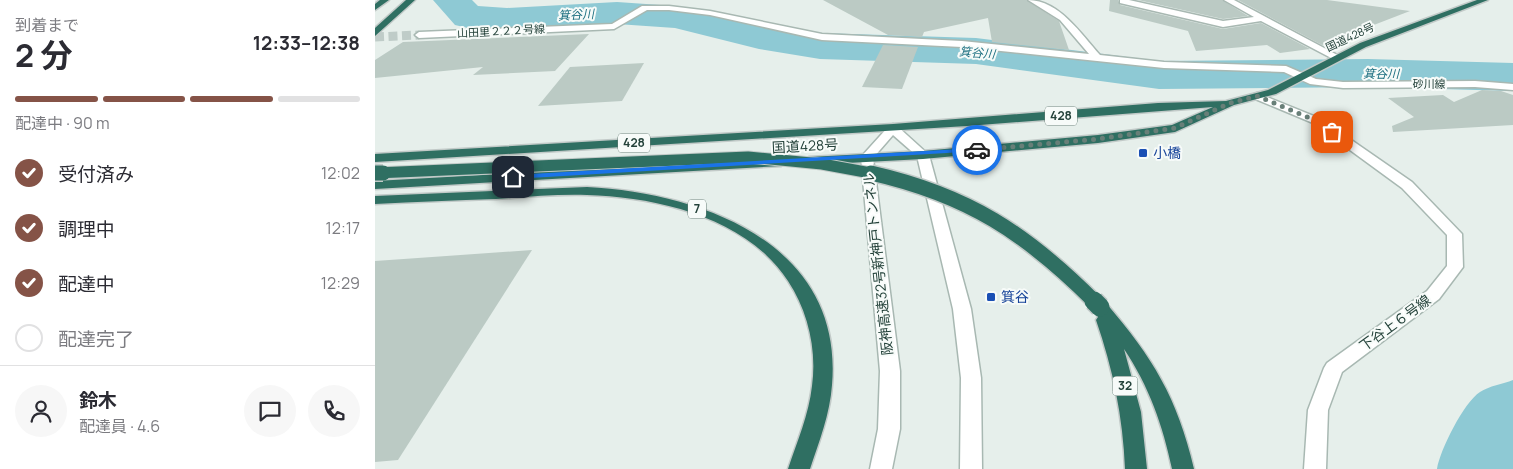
<!DOCTYPE html>
<html lang="ja">
<meta charset="utf-8">
<style>
:root{--surface:#fff;--page:#f7f7f7;--text:#2b2b33;--muted:#7c7c81;--line:#e1e1e2;--accent:#855347}
body{margin:0;font-family:Manrope,"Noto Sans JP",sans-serif;background:var(--page);color:var(--text);height:100vh;display:flex;flex-direction:column;font-size:19px;white-space:nowrap}
*{box-sizing:border-box;margin:0}
p{font-size:16px;color:var(--muted)}
.icon{flex:none;width:28px;height:28px;fill:none;stroke:currentColor;stroke-width:2;stroke-linecap:round;stroke-linejoin:round}
.map{position:relative;flex:1;overflow:hidden}
.panel{display:flex;flex-direction:column;background:var(--surface);width:375px}
.panel>*{flex:none}
.pin{position:absolute;display:grid;place-items:center;width:42px;height:42px;color:#fff;margin:-21px;border-radius:10px;box-shadow:0 2px 8px #0006}
.courier{position:absolute;display:grid;place-items:center;width:50px;height:50px;margin:-25px;border:4px solid #1a73e8;border-radius:50%;background:#fff;color:#222;box-shadow:0 1px 6px #0007}
.head em{font-style:normal;font-weight:700}
.head div{display:flex;flex-direction:column-reverse}
.head{display:flex;align-items:center;justify-content:space-between;height:85px;padding:0 15px}
h1{font-size:32px;font-weight:700;line-height:38px}
.bar{display:grid;grid-template-columns:repeat(4,1fr);gap:8px 5px;align-content:center;height:60px;padding:0 15px}
.bar i{height:6px;border-radius:4px;background:var(--line)}
.bar .selected{background:var(--accent)}
.bar p{grid-column:span 4}
.line{display:flex;align-items:center;gap:12px;padding:0 15px;border-top:1px solid var(--line)}
.line div{flex:1}
.round{display:grid;place-items:center;flex:none;width:52px;height:52px;border-radius:26px;background:var(--page)}
ol{padding:0 15px;list-style:none}
li{display:flex;align-items:center;gap:15px;height:55px}
li p{margin-inline-start:auto}
li .icon{padding:5px;border-radius:50%;background:var(--accent);color:#fff;stroke-width:4}
li:last-child{color:var(--muted)}
li i{width:28px;height:28px;border:2px solid var(--line);border-radius:50%}
main{display:flex;flex:1;min-height:0}
.map>svg:first-child{display:block}
.lines{fill:none;stroke-linecap:round;stroke-linejoin:round}
.river{fill:#8ec9d4;fill-rule:evenodd}
.building{fill:#bbcac4}
.minor-tunnel{stroke:#bfccc8;stroke-width:9;stroke-dasharray:9 4.5;stroke-linecap:butt}
.minor-casing{stroke:#a8b8b2;stroke-width:3}
.highway-casing{stroke:#c2cac8;stroke-width:3}
.minor{fill:#fff;fill-rule:evenodd}
.highway{fill:#2f6f62;fill-rule:evenodd}
.highway-bridge-far2-casing{stroke:#c2cac8;stroke-width:13;stroke-linecap:butt}
.highway-bridge-far1-casing{stroke:#c2cac8;stroke-width:18;stroke-linecap:butt}
.highway-bridge-casing{stroke:#c2cac8;stroke-width:22;stroke-linecap:butt}
.highway-bridge-far2{stroke:#2f6f62;stroke-width:11}
.highway-bridge-far1{stroke:#2f6f62;stroke-width:15}
.highway-bridge{stroke:#2f6f62;stroke-width:19}
.route{fill:#1a73e8}
.done{stroke:#687f78;stroke-width:5;stroke-dasharray:0 9}
.transit-dot{fill:#1a4fb4;stroke:#f7fbf9;stroke-width:2}
.labels{text-anchor:middle;stroke-width:4;stroke-linejoin:round;paint-order:stroke}
.far-street-label{font-size:11px;fill:#24423a;stroke:#f7fbf9}
.far-water-label{font-size:12px;font-style:italic;fill:#1c6f80;stroke:#f7fbf9}
.shield{fill:#f7fbf9;stroke:#637a73;stroke-width:1}
.shield-label{font-size:12px;font-weight:bold;fill:#24423a}
.street-label{font-size:14px;fill:#24423a;stroke:#f7fbf9}
.transit-label{font-size:14px;fill:#164399;stroke:#f7fbf9;text-anchor:start}
</style>
<main>
<section class="panel">
<div class="head"><div><h1>2 分</h1><p>到着まで</p></div><em>12:33–12:38</em></div>
<div class="bar"><i class="selected"></i><i class="selected"></i><i class="selected"></i><i></i><p>配達中 · 90 m</p></div>
<ol>
<li><svg class="icon" aria-label="check" viewBox="0 0 24 24"><path d="M5 12l5 5 9-10"/></svg>受付済み<p>12:02</p></li>
<li><svg class="icon" aria-label="check" viewBox="0 0 24 24"><path d="M5 12l5 5 9-10"/></svg>調理中<p>12:17</p></li>
<li><svg class="icon" aria-label="check" viewBox="0 0 24 24"><path d="M5 12l5 5 9-10"/></svg>配達中<p>12:29</p></li>
<li><i></i>配達完了</li>
</ol>
<div class="line" style="height:90px"><a class="round"><svg class="icon" aria-label="person" viewBox="0 0 24 24"><circle cx="12" cy="8" r="4"/><path d="M4 21q1-7 8-7t8 7"/></svg></a><div><b>鈴木</b><p>配達員 · 4.6</p></div><a class="round"><svg class="icon" aria-label="chat" viewBox="0 0 24 24"><path d="M4 5h16v11H9l-5 4z"/></svg></a><a class="round"><svg class="icon" aria-label="phone" viewBox="0 0 24 24"><path d="M5 4h4l2 5-3 2q2 4 5 5l2-3 5 2v4C11 20 4 13 5 4z"/></svg></a></div>
</section>
<div class="map">
<svg width="1138" height="469" viewBox="0 0 1138 469">
<rect width="100%" height="100%" fill="#e6efeb"/>
<g class="lines">
<!-- river -->
<g class="river">
<path d="M58,0H97L103,6L132,8L242,2L300,6L386,25L445,33L601,38L784,61L993,59L1138,63V91L993,87L784,89L601,64L445,59L384,49L300,28L242,24L132,30L93,28L80,25Z"/>
<path d="M1138,380V469H1062C1065,450 1089,402 1105,392C1114,386 1128,384 1138,380Z"/>
</g>
</g>
<!-- building -->
<g class="building">
<path d="M448,0H651L684,21L694,50L617,42L613,18L549,32L547,37L513,35Z"/>
<path d="M735,0H743L745,5L848,29L886,23L935,49L905,53L892,45L821,51L813,31L734,11Z"/>
<path d="M763,0H847L873,16L848,19Z"/>
<path d="M863,0H952L1035,11L947,45Z"/>
<path d="M214,34L180,71L98,75L108,67L0,78V60L28,42Z"/>
<path d="M508,45L543,47L527,89L487,87Z"/>
<path d="M269,63L247,101L163,106L195,67Z"/>
<path d="M1107,90L1126,91L1138,95V125L1018,132L1017,126L1039,117L1013,98L1068,95L1079,102Z"/>
<path d="M157,250L23,460L0,462V261Z"/>
</g>
<g class="lines">
<!-- minor-tunnel -->
<path class="minor-tunnel" d="M0,37L44,35"/>
<!-- minor casing -->
<g class="minor-casing">
<g id="minor">
<path d="M653,0C684,0 706,34 725,55L789,62L911,66L941,79L968,82L1100,81L1138,84V90L1100,87L968,88L935,84L909,72L789,68L587,47L447,40L335,15L294,10H272L239,29L44,38L40,35L44,32L237,24L267,6H294L335,11L447,34L587,41L714,54L685,20Z"/>
<path d="M745,0H754L848,21L879,17L849,0H859L968,58L960,60L886,21L848,27L745,3Z"/>
<path d="M882,93L946,119L1037,182L1087,234L1088,267L1064,299L967,372L953,410L951,469H929L933,410L949,368L952,363L1052,291L1072,266V235L1027,188L938,123L878,98L877,96Z"/>
<path d="M518,124L522,126L554,155L596,309L606,378L607,469H585L586,378L578,309L542,156L518,135L498,158L525,371V429L517,469H495L503,429L505,371L486,157L514,126Z"/>
</g>
</g>
<!-- highway casing -->
<g class="highway-casing">
<g id="highway">
<path d="M5,0H14L0,10V4Z"/>
<path d="M31,0H40L0,36V28Z"/>
<path d="M1102,0H1113L991,47L901,94L859,105L800,132L723,143L548,159L434,165L428,161L434,157L548,151L723,135L797,125L838,107L592,126L0,162V154L518,124L783,103L851,101L893,90L985,43Z"/>
<path d="M401,159L406,160L407,163L406,166L0,189V181Z"/>
<path d="M212,187C327,193 469,244 457,385C455,414 444,442 435,469H413C422,442 434,414 437,386C442,350 433,311 413,281C372,218 283,197 212,195C181,194 151,197 121,199C81,200 40,202 0,204V196Z"/>
<path d="M725,301L731,303C778,358 802,397 819,469H797C788,426 774,386 749,349L766,412L772,469H750C748,417 738,369 721,320L723,317L716,307L719,303Z"/>
</g>
</g>
<!-- minor -->
<use href="#minor" class="minor"/>
<!-- highway -->
<use href="#highway" class="highway"/>
<!-- highway-bridge-far2 casing -->
<g class="highway-bridge-far2-casing">
<path id="highway-bridge-far2" d="M0,173L373,157L447,164L501,174"/>
</g>
<!-- highway-bridge-far1 casing -->
<g class="highway-bridge-far1-casing">
<g id="highway-bridge-far1">
<path d="M0,173H8"/>
<path d="M496,173C593,195 651,233 720,302"/>
</g>
</g>
<!-- highway-bridge casing -->
<g class="highway-bridge-casing">
<path id="highway-bridge" d="M719,301L725,307"/>
</g>
<!-- highway-bridge-far2 -->
<use href="#highway-bridge-far2" class="highway-bridge-far2"/>
<!-- highway-bridge-far1 -->
<use href="#highway-bridge-far1" class="highway-bridge-far1"/>
<!-- highway-bridge -->
<use href="#highway-bridge" class="highway-bridge"/>
</g>
<!-- route -->
<path class="route" d="M602,148L605,151L138,179L134,177L138,175Z"/>
<g class="lines">
<!-- done -->
<path class="done" d="M602,150L723,139L800,128L855,103L882,96L942,121L957,132"/>
</g>
<!-- markers -->
<g class="transit-dot">
<rect x="763" y="148" width="10" height="10" rx="2.5"/>
<rect x="611" y="292" width="10" height="10" rx="2.5"/>
</g>
<g class="labels">
<!-- far-street labels -->
<g class="far-street-label">
<text transform="translate(126 31) rotate(-3)" y="4">山田里２２２号線</text>
<text transform="translate(975 37) rotate(-25)" y="4">国道428号</text>
<text x="1054" y="88">砂川線</text>
</g>
<!-- far-water labels -->
<g class="far-water-label">
<text transform="translate(201 15) rotate(-3)" y="4">箕谷川</text>
<text transform="translate(602 53) rotate(5)" y="4">箕谷川</text>
<text transform="translate(1006 74) rotate(1)" y="4">箕谷川</text>
</g>
<!-- shield labels -->
<g class="shield">
<rect x="670" y="106.5" width="32" height="19" rx="4"/>
<rect x="243" y="133.5" width="32" height="19" rx="4"/>
<rect x="313" y="199.5" width="18" height="19" rx="4"/>
<rect x="737.5" y="376.5" width="25" height="19" rx="4"/>
</g>
<g class="shield-label">
<text x="686" y="120">428</text>
<text x="259" y="147">428</text>
<text x="322" y="213">7</text>
<text x="750" y="390">32</text>
</g>
<!-- street labels -->
<g class="street-label">
<text transform="translate(430 146) rotate(-3)" y="5">国道428号</text>
<text transform="translate(503 264) rotate(-96)" y="5">阪神高速32号新神戸トンネル</text>
<text transform="translate(1020 323) rotate(-36)" y="5">下谷上６号線</text>
</g>
<!-- transit labels -->
<g class="transit-label">
<text x="778" y="158">小橋</text>
<text x="626" y="302">箕谷</text>
</g>
</g>
</svg>
<div class="pin" style="left:957px;top:132px;background:#ea580c"><svg class="icon" aria-label="bag" viewBox="0 0 24 24"><path d="M5 8h14l-1 12H6zM9 8a3 3 0 0 1 6 0"/></svg></div>
<div class="pin" style="left:138px;top:177px;background:#1f2937"><svg class="icon" aria-label="home" viewBox="0 0 24 24"><path d="M3 11l9-7 9 7M6 9v11h12V9"/></svg></div>
<div class="courier" style="left:602px;top:150px"><svg class="icon" aria-label="car" viewBox="0 0 24 24"><path d="M5 17H2v-5l4-1 3-4h7l3 4 3 1v5h-3M9 17h6M6 11h13"/><circle cx="7" cy="17" r="2"/><circle cx="17" cy="17" r="2"/></svg></div>
</div>
</main>
